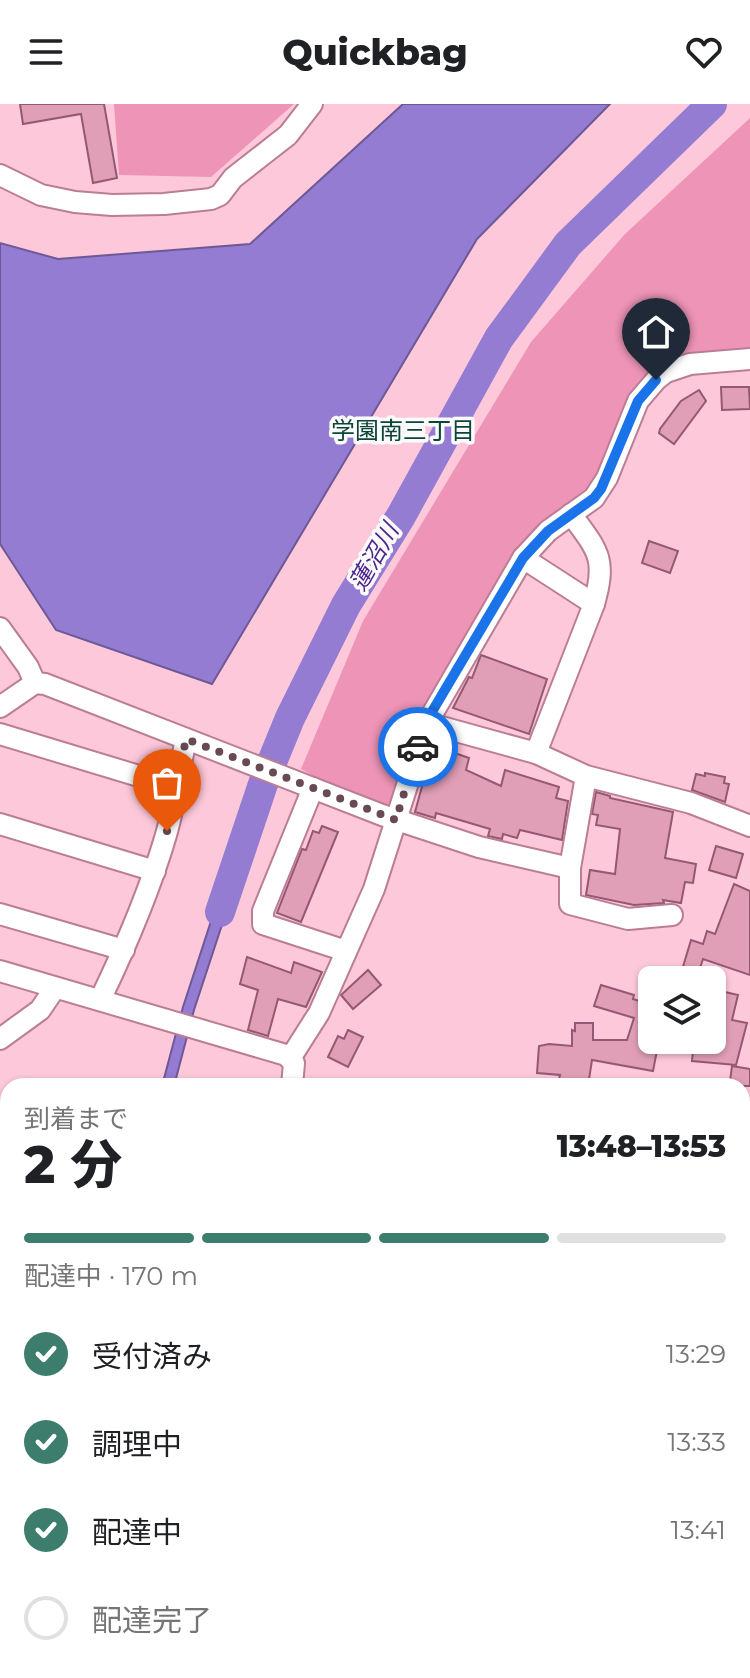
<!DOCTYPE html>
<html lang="ja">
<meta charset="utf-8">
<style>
:root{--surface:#fff;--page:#f6f6f6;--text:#202124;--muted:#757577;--line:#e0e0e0;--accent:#3c7d6d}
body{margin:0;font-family:Montserrat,"Noto Sans JP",sans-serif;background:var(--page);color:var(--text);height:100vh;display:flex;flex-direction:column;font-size:30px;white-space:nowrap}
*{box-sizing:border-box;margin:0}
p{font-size:26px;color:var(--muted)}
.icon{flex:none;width:44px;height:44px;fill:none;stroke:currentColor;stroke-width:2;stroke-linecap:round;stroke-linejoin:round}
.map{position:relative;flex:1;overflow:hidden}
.sheet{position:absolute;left:0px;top:974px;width:750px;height:600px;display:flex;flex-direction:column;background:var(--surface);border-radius:24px 24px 0 0;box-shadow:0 2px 6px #0004}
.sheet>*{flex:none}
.buttons{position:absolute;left:638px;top:862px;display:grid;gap:16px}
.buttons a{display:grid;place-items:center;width:88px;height:88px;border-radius:12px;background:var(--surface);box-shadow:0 2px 6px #0004;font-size:40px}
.pin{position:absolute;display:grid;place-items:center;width:68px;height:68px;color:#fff;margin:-82px -34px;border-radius:50% 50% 50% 0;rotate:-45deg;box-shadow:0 0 8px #0007}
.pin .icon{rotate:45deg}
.courier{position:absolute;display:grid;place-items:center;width:80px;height:80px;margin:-40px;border:6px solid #1a73e8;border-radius:50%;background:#fff;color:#222;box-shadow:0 2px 10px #0007}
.head em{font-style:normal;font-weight:800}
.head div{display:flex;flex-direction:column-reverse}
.head{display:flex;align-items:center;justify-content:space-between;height:136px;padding:0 24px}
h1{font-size:52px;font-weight:800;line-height:60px}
.bar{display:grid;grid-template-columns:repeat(4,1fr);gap:12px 8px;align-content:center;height:96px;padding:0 24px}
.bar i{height:10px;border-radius:6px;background:var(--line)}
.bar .selected{background:var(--accent)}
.bar p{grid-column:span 4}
ol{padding:0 24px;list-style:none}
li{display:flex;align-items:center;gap:24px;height:88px}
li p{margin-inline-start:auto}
li .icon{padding:8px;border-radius:50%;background:var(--accent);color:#fff;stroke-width:4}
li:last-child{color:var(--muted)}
li i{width:44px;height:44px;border:4px solid var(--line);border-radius:50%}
header{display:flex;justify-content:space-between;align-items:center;height:104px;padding:0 24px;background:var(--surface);font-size:36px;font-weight:800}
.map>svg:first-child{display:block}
.green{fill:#ee94b7}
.water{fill:#937cd1;stroke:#6e5896;stroke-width:2}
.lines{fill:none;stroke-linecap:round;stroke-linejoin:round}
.river{stroke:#937cd1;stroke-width:30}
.building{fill:#e09fb7;stroke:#945970;stroke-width:2}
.minor-casing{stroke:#bb7d94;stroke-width:24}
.minor{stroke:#fff;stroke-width:20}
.rail-casing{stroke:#684854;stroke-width:8}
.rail{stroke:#fafafa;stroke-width:5;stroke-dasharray:15;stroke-linecap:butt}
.done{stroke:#684954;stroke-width:8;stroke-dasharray:0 14.4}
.route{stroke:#1a73e8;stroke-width:10}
.labels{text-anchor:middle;stroke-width:7;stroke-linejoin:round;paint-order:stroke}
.neighbourhood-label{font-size:24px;fill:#0b4438;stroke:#fafafa}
.water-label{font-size:24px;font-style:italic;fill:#4d288c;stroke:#fafafa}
</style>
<header><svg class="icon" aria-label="menu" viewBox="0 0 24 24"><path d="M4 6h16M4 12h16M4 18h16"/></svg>Quickbag<svg class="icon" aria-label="heart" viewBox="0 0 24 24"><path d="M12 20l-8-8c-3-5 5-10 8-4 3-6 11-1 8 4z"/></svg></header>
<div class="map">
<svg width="750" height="1574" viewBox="0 0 750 1574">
<rect width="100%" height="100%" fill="#fec8db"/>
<!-- green -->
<g class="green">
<path d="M114,0H294L211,73L119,71Z"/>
<path d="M750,14V245C671,250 638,254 612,336C606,355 601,377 586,391C575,402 558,410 545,419L393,699L386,701L324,678L301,665L363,517L531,238L625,130Z"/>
</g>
<!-- water -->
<g class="water">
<path d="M403,0H610L477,135L212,580L56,526L0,440V139L58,155L250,140Z"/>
<path d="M227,768L238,772L194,906L174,982H162L183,903Z"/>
<path d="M8,1004V1453L0,1455V1009Z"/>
</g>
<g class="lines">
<!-- river -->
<path class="river" d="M220,808L263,680L290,614L346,501L401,412L499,234L568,140L712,0"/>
</g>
<!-- building -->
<g class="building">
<path d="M20,0H104L117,74L93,79L81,10L23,20Z"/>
<path d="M721,283H749L750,305L722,306Z"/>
<path d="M699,286L706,297L674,340L659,329L660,325L681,297Z"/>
<path d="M649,437L678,447L670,469L642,459Z"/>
<path d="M481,551L547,575L529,630L453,604L469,573L472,574Z"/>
<path d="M449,647L469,654L466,666L501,682L505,666L559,683L556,694L568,697L562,736L520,726L517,734L503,730L502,735L488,732L490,725L436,709L435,714L415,708L429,657L436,648Z"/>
<path d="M705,669L725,673L724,679L729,680L725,698L692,686L696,670L705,672Z"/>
<path d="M596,688L610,692V694L673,708L665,754L696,760L693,779L685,778L681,799L663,796L664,799L634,801L586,791L590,766L615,770L620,725L596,721L598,711L592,710Z"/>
<path d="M322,722L338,728L301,818L277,809L302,745L306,746L313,727L319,729Z"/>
<path d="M716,742L743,750L736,774L709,766Z"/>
<path d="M734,780L750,787V871L703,855L696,876H679L691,836L703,840L707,827L715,830Z"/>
<path d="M247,853L291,869L294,858L322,868L306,903L278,895L268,932L248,926L258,886L240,880Z"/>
<path d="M368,866L381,881L353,905L341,891Z"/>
<path d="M601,881L634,891L633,895L652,901V936H659L653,967L592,956L588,982H568V975H559L560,971L537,969L539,942L549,940L572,942V926L575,927V919H593V936H627L634,914L594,902Z"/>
<path d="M712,885L738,891L732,916L747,919L736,961L692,957L694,936H712Z"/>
<path d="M348,926L363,933L348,963L328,953L338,932L344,935Z"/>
<path d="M732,962L750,965V982H732L733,977H730Z"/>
</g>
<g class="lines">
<!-- minor casing -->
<g class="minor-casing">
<g id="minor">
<path d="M0,71L41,91L75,98L112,101L164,100L211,95L220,91L233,74L288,31L312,0"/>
<path d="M571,410C598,447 607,454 594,500"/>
<path d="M523,454L594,500L536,649L586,672L691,699L750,722"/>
<path d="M0,524L28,563L35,579"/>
<path d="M0,603L35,579L45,580L382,711L479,743L570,764"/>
<path d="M427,619L536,649"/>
<path d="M0,630L175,683"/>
<path d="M586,672L570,764V800L628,815L672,811"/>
<path d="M313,684L263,807V820L346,847"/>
<path d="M0,720L155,767"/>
<path d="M0,810L124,846"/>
<path d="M0,867L286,951L294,959L292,982"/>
<path d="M100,896C126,842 149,789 166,731C175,700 179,667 186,635"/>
<path d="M0,935L40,906L55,884"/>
<path d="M291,953L319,909L374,785L427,619L523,454L548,427L594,394L607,374L638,297L656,276L666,268L690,260L750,255"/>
<path d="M742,1354L750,1353"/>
<path d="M742,1404L750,1403"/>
<path d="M232,1566L236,1574"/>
<path d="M344,1566L349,1574"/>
<path d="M721,1566L722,1574"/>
<path d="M91,1574L92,1566"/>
<path d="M151,1574L171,1566"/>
</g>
</g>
<!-- minor -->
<use href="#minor" class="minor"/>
<!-- rail casing -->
<g class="rail-casing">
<g id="rail">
<path d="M742,1389L750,1388"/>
<path d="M0,1392H8"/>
</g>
</g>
<!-- rail -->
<use href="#rail" class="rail"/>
</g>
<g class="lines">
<!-- done -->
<path class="done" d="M167,727L186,635L396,716L418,643"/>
<!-- route -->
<path class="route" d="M418,643L433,606L523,454L548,427L594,394L601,385L638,297L656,276"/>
</g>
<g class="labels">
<!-- neighbourhood labels -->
<g class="neighbourhood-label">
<text x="403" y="335">学園南三丁目</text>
</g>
<!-- water labels -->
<g class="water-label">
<text transform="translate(374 453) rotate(-60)" y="8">蓮沼川</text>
</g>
</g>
</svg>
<div class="buttons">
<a><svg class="icon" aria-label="layers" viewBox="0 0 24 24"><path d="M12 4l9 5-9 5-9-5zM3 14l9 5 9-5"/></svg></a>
</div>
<div class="pin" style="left:167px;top:727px;background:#ea580c"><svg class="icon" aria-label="bag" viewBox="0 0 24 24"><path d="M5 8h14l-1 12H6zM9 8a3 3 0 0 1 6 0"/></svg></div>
<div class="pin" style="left:656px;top:276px;background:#1f2937"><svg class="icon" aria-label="home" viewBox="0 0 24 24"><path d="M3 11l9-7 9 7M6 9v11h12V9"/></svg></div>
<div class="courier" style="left:418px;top:643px"><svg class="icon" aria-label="car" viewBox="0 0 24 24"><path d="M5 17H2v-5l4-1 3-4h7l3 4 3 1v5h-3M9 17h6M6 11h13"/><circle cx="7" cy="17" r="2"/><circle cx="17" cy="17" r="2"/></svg></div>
<section class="sheet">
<div class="head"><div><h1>2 分</h1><p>到着まで</p></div><em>13:48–13:53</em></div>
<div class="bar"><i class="selected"></i><i class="selected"></i><i class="selected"></i><i></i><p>配達中 · 170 m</p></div>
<ol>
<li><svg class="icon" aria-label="check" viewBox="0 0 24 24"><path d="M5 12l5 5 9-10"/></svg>受付済み<p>13:29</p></li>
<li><svg class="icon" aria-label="check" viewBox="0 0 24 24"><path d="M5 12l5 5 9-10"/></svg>調理中<p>13:33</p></li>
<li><svg class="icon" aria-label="check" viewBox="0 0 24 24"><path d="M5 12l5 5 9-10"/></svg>配達中<p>13:41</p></li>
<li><i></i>配達完了</li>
</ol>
</section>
</div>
